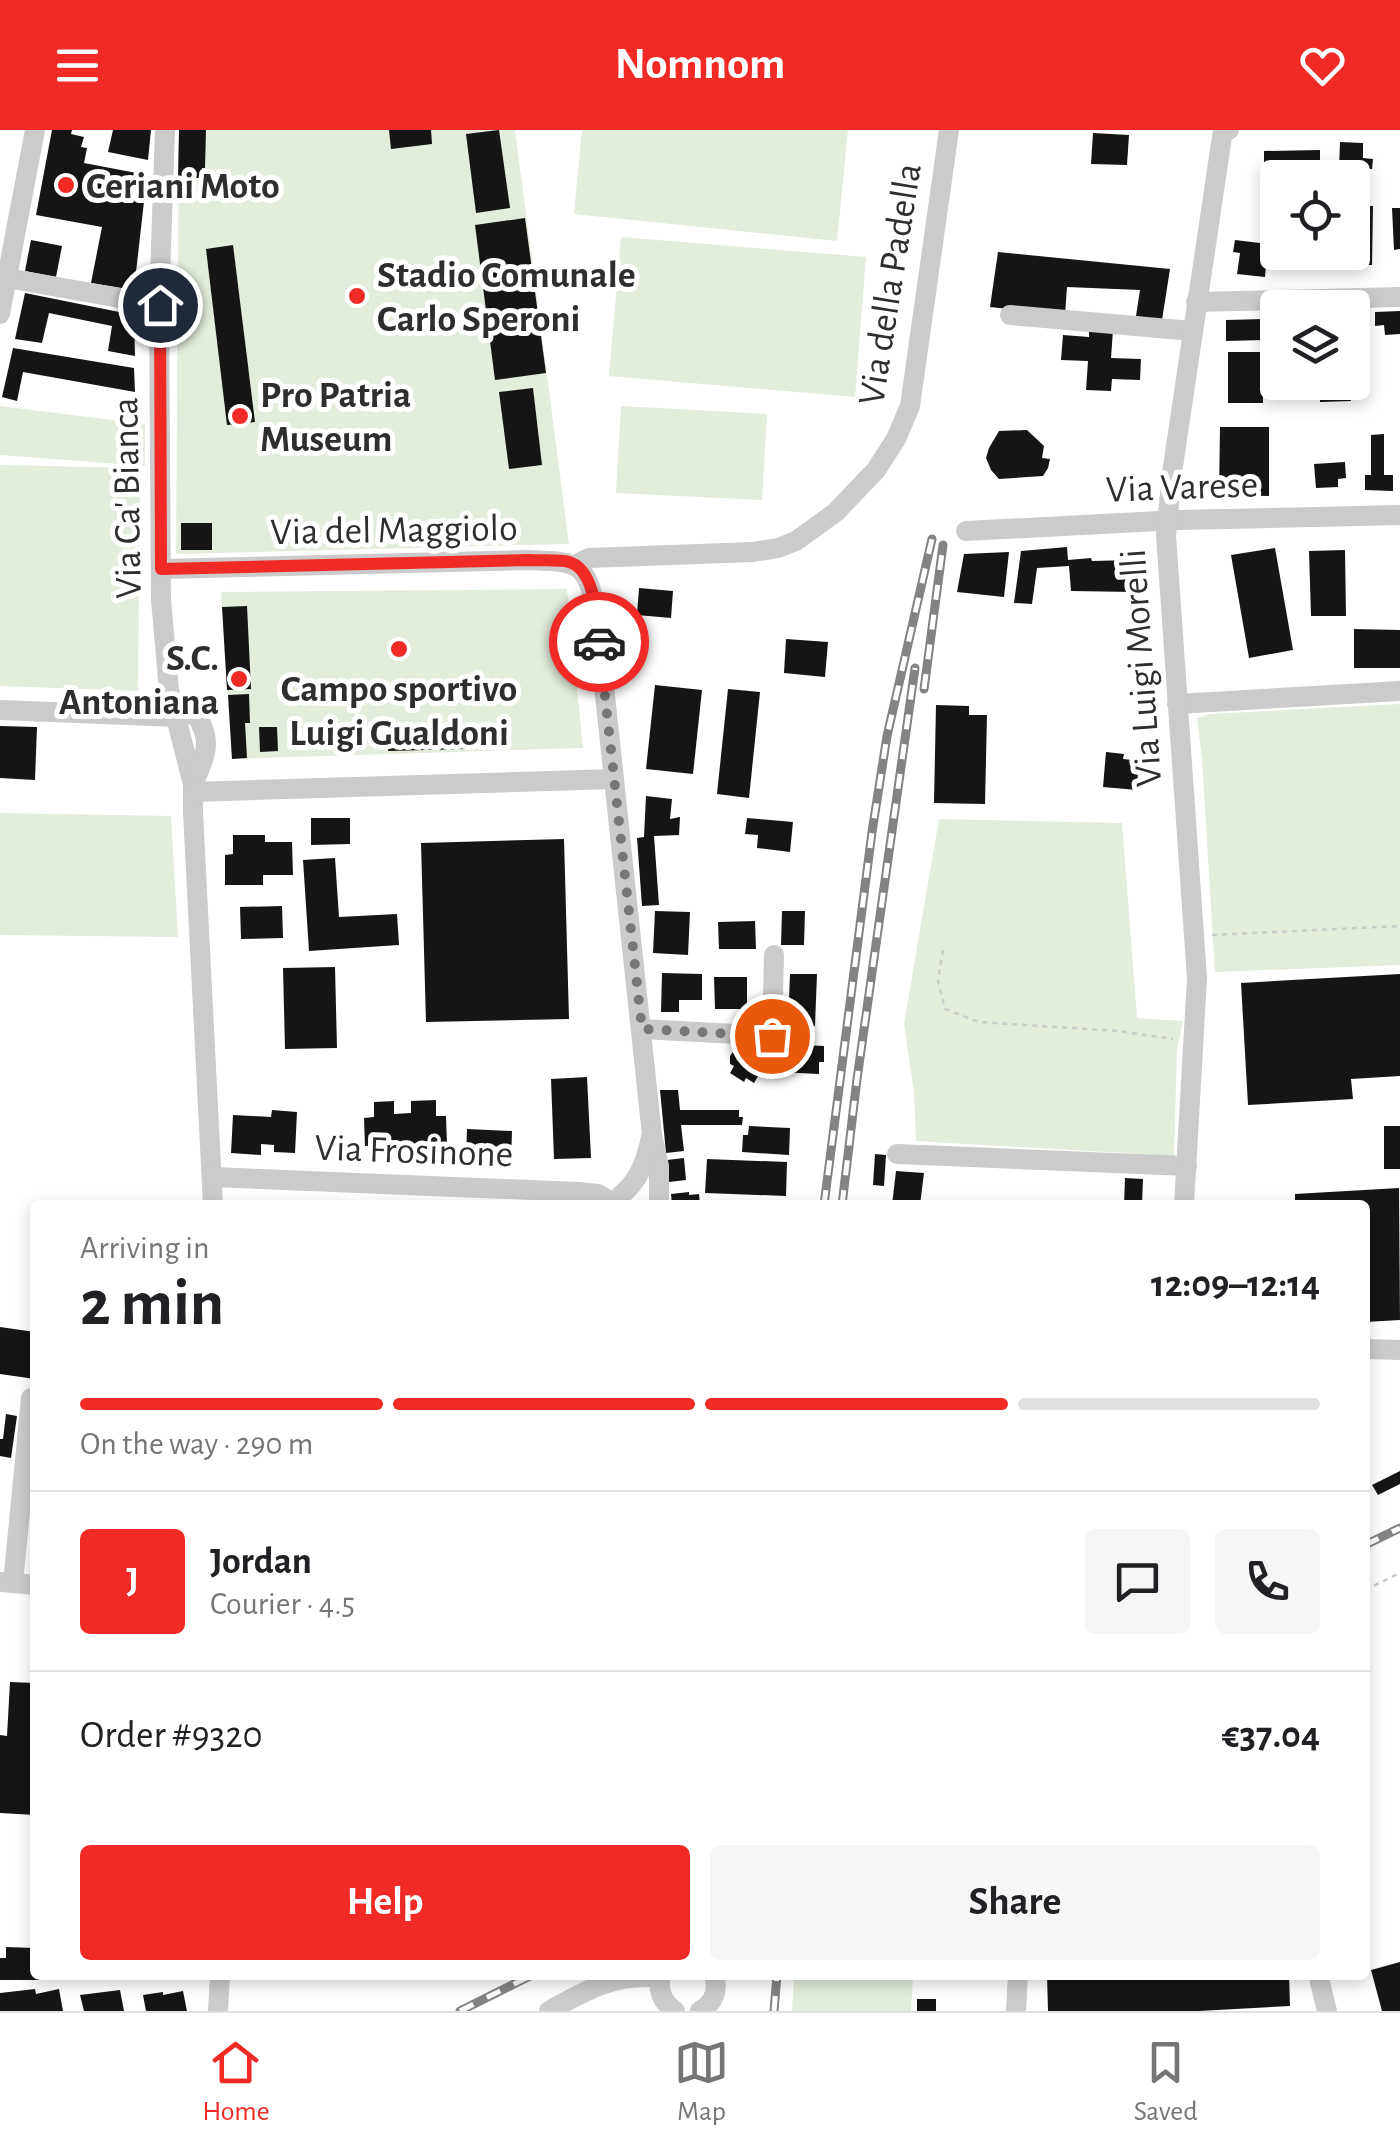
<!DOCTYPE html>
<meta charset="utf-8">
<style>
:root{--surface:#fff;--page:#f6f6f6;--text:#202124;--muted:#757577;--line:#e0e0e0;--accent:#f12a25}
body{margin:0;font-family:"Alegreya Sans",sans-serif;background:var(--page);color:var(--text);height:100vh;display:flex;flex-direction:column;font-size:38px;white-space:nowrap}
*{box-sizing:border-box;margin:0}
p{font-size:32px;color:var(--muted)}
.icon{flex:none;width:55px;height:55px;fill:none;stroke:currentColor;stroke-width:2;stroke-linecap:round;stroke-linejoin:round}
.map{position:relative;flex:1;overflow:hidden}
.panel{position:absolute;left:30px;top:1070px;width:1340px;height:780px;display:flex;flex-direction:column;background:var(--surface);border-radius:10px;box-shadow:0 5px 15px #0003}
.panel>*{flex:none}
.buttons{position:absolute;left:1260px;top:30px;display:grid;gap:20px}
.buttons a{display:grid;place-items:center;width:110px;height:110px;border-radius:10px;background:var(--surface);box-shadow:0 5px 15px #0003;font-size:50px}
.pin{position:absolute;display:grid;place-items:center;width:85px;height:85px;color:#fff;margin:-42px;border:5px solid #fff;border-radius:50%;box-shadow:0 2px 10px #0007}
.courier{position:absolute;display:grid;place-items:center;width:100px;height:100px;margin:-50px;border:8px solid #f12a25;border-radius:50%;background:#fff;color:#222;box-shadow:0 2px 12px #0007}
.summary em{font-style:normal;font-weight:700}
.summary div{display:flex;flex-direction:column-reverse}
.summary{display:flex;align-items:center;justify-content:space-between;height:170px;padding:0 50px}
h1{font-size:65px;font-weight:700;line-height:75px}
.bar{display:grid;grid-template-columns:repeat(4,1fr);gap:15px 10px;align-content:center;height:120px;padding:0 50px}
.bar i{height:12px;border-radius:8px;background:var(--line)}
.bar .selected{background:var(--accent)}
.bar p{grid-column:span 4}
.line{display:flex;align-items:center;gap:25px;padding:0 50px;border-top:2px solid var(--line)}
.line div{flex:1}
.round{display:grid;place-items:center;flex:none;width:105px;height:105px;border-radius:10px;background:var(--page)}
.cta{display:flex;gap:20px;margin-top:auto;padding:20px 50px}
.cta a{flex:1;height:115px;border-radius:10px;background:var(--accent);color:#fff;font-size:40px;font-weight:700;line-height:115px;text-align:center}
.cta a+a{background:var(--page);color:var(--text)}
header{display:flex;justify-content:space-between;align-items:center;height:130px;padding:0 50px;background:var(--accent);color:#fff;font-size:45px;font-weight:700}
.tabs{display:flex;justify-content:space-around;align-items:center;height:140px;border-top:2px solid var(--line);background:var(--surface);font-size:28px;color:var(--muted)}
.tabs a{display:grid;justify-items:center;gap:5px}
.tabs .selected{color:var(--accent)}
.map>svg:first-child{display:block}
.green{fill:#e3eddb}
.building{fill:#151515}
.lines{fill:none;stroke-linecap:round;stroke-linejoin:round}
.path{stroke:#cbcbcb;stroke-width:2.5;stroke-dasharray:5 5;stroke-linecap:butt}
.minor{stroke:#cbcbcb;stroke-width:20}
.rail-casing{stroke:#838383;stroke-width:9}
.rail{stroke:#fff;stroke-width:5;stroke-dasharray:15;stroke-linecap:butt}
.done{stroke:#777;stroke-width:10;stroke-dasharray:0 18}
.route{stroke:#f12a25;stroke-width:12}
.poi-dot{fill:#f12a25;stroke:#fff;stroke-width:4}
.labels{text-anchor:middle;stroke-width:10;stroke-linejoin:round;paint-order:stroke}
.poi-label{font-size:38px;font-weight:bold;fill:#2e2e2e;stroke:#fff;text-anchor:start}
.street-label{font-size:38px;fill:#2e2e2e;stroke:#fff}
</style>
<header><svg class="icon" aria-label="menu" viewBox="0 0 24 24"><path d="M4 6h16M4 12h16M4 18h16"/></svg>Nomnom<svg class="icon" aria-label="heart" viewBox="0 0 24 24"><path d="M12 20l-8-8c-3-5 5-10 8-4 3-6 11-1 8 4z"/></svg></header>
<div class="map">
<svg width="1400" height="1881" viewBox="0 0 1400 1881">
<rect width="100%" height="100%" fill="#fff"/>
<!-- green -->
<g class="green">
<path d="M179,0H515L569,414L176,424Z"/>
<path d="M582,0H848L837,111L574,84Z"/>
<path d="M621,107L866,127L855,267L609,246Z"/>
<path d="M0,276L145,294V336L0,325Z"/>
<path d="M621,276L767,284L762,370L616,363Z"/>
<path d="M0,335L140,338L138,561L0,556Z"/>
<path d="M567,459L583,618L232,629L221,462Z"/>
<path d="M1400,574V835L1215,842L1202,630L1197,588L1210,584Z"/>
<path d="M0,683L171,686L178,807L0,805Z"/>
<path d="M939,689L1122,693L1137,888L1183,891L1177,919L1174,1026L916,1011L914,962L904,894Z"/>
<path d="M913,1847L911,1881H792L794,1848Z"/>
</g>
<!-- building -->
<g class="building">
<path d="M52,0H72L71,4L84,7L81,17L87,18L84,33L147,45L134,160L91,153L102,97L36,85Z"/>
<path d="M113,0H151L148,30L108,22Z"/>
<path d="M179,0H206L205,38H202V48H178Z"/>
<path d="M389,0H431L432,14L391,19Z"/>
<path d="M499,0L510,78L476,83L466,4Z"/>
<path d="M1093,3L1129,5L1127,35L1091,34Z"/>
<path d="M1340,12L1363,13V28L1373,29L1372,39L1339,38Z"/>
<path d="M1320,20V39L1264,40V21Z"/>
<path d="M1352,76H1373L1372,135H1349V127H1335V122H1352Z"/>
<path d="M1392,78H1400V119L1394,120Z"/>
<path d="M525,88L546,243L495,250L475,95Z"/>
<path d="M31,110L62,116L56,147L25,141Z"/>
<path d="M1235,110L1268,114L1265,147L1237,144L1240,123L1233,122Z"/>
<path d="M233,115L255,292L227,295L206,119Z"/>
<path d="M998,122L1170,139L1162,190L1136,186L1140,160L1067,157L1065,185L990,177Z"/>
<path d="M25,163L134,185L135,226L108,221L112,196L49,183L42,213L15,209Z"/>
<path d="M1400,181V204L1385,205L1384,195L1375,196V182Z"/>
<path d="M1264,189V210L1226,211V190Z"/>
<path d="M1089,198L1113,200L1111,228L1141,229L1140,250L1112,249L1111,261L1086,260L1088,231L1061,230L1063,205L1089,207Z"/>
<path d="M13,218L134,238L135,262L23,242L17,271L2,267Z"/>
<rect x="1228" y="222" width="35" height="51"/>
<path d="M1320,252H1351V271L1320,272Z"/>
<path d="M533,258L542,335L509,339L499,262Z"/>
<path d="M1220,297H1269V366L1219,365Z"/>
<path d="M126,298H141V331H125Z"/>
<path d="M1027,300L1044,316L1042,328L1050,329L1048,338L1043,346L999,349L991,340L986,328L989,318L999,301Z"/>
<path d="M1384,304V345H1393V361L1365,360V345H1371V305Z"/>
<path d="M1345,332L1346,348L1338,349V357L1316,358L1314,334Z"/>
<rect x="181" y="393" width="31" height="27"/>
<path d="M1067,417L1068,430L1091,428L1092,431L1133,430L1135,462L1071,461L1069,436L1037,438L1032,474L1014,473L1021,421Z"/>
<path d="M1275,418L1293,520L1249,528L1231,425Z"/>
<path d="M1345,420L1346,486H1311L1309,421Z"/>
<path d="M1009,422L1004,467L957,462L964,424Z"/>
<path d="M639,458L673,461L671,488L637,485Z"/>
<path d="M247,476L251,559L227,560L222,477Z"/>
<path d="M1354,499L1400,500V538H1354Z"/>
<path d="M786,509L828,512L825,547L784,543Z"/>
<path d="M655,555L702,560L693,644L646,639Z"/>
<path d="M728,559L760,562L749,668L717,664Z"/>
<path d="M249,564L250,593H245L247,628L232,629L228,565Z"/>
<path d="M936,575L969,576V585H987L985,674L934,673Z"/>
<path d="M0,596L37,597L35,650L0,648Z"/>
<path d="M259,597H277L278,621L260,622Z"/>
<path d="M466,615V619L388,621V618Z"/>
<path d="M1106,622L1124,624L1123,629L1133,630L1132,641L1138,642L1137,660L1103,657Z"/>
<path d="M646,666L672,669L670,689L680,687L679,705L654,706L659,775L642,776L637,708L644,707Z"/>
<path d="M311,688H350V714L311,715Z"/>
<path d="M747,688L793,692L790,722L757,718L758,705L745,704Z"/>
<path d="M233,705H265V712H292L293,745H263V755H225V725L233,724Z"/>
<path d="M564,709L569,889L426,892L421,713Z"/>
<path d="M335,728L339,787L397,784L399,815L309,821L303,730Z"/>
<path d="M282,776L283,808L241,809L240,777Z"/>
<path d="M655,781L690,782L688,825L653,823Z"/>
<path d="M782,781H805L804,815H781Z"/>
<path d="M755,791L756,819H719L718,792Z"/>
<path d="M335,837L337,918L285,919L283,838Z"/>
<path d="M662,843L702,844V870H679V882H661Z"/>
<path d="M790,844H817L815,896L788,895Z"/>
<path d="M1400,844V946L1351,949L1353,969L1248,975L1241,853Z"/>
<path d="M714,847H747V879H715Z"/>
<path d="M779,912H802V915L824,916V932H819V944L778,942Z"/>
<path d="M738,915H748L769,928L754,953L746,948L744,952L730,943L734,936L730,934V926Z"/>
<path d="M587,947L591,1028L554,1029L551,949Z"/>
<path d="M660,960H678L680,980H739V987H743L742,995H681L684,1021L666,1023Z"/>
<path d="M436,970V986H446L447,1015L365,1016L364,988L374,987V972L394,971V984L411,983V971Z"/>
<path d="M272,980L297,982L295,1023L274,1022V1015L261,1014V1025L231,1023L233,985L271,987Z"/>
<path d="M749,996L790,998L789,1025L742,1022L743,1005H748Z"/>
<rect x="1384" y="996" width="16" height="43"/>
<path d="M467,999L512,1001L511,1032L466,1030Z"/>
<path d="M875,1024L886,1025L884,1056L873,1055Z"/>
<path d="M684,1028L686,1050L669,1052L667,1030Z"/>
<path d="M707,1029L787,1032L786,1066L705,1063Z"/>
<path d="M896,1041L924,1043L920,1075H892Z"/>
<path d="M1125,1048L1143,1049L1142,1075H1124Z"/>
<path d="M1399,1058L1400,1190L1365,1192V1075H1295V1064Z"/>
<path d="M689,1062V1065L699,1064L700,1075H672L671,1064Z"/>
<path d="M0,1197L35,1202V1249L0,1244Z"/>
<path d="M6,1284L17,1286L11,1328L0,1326V1309H3Z"/>
<path d="M1400,1341V1354L1378,1365L1372,1355Z"/>
<path d="M10,1552L35,1553V1685L0,1683V1605L7,1606Z"/>
<path d="M6,1817L35,1818V1845H206V1850H0V1828H6Z"/>
<path d="M1400,1832V1881H1382L1371,1840Z"/>
<path d="M1047,1845H1289L1290,1876L1199,1881H1048Z"/>
<path d="M35,1859L36,1864L59,1859L63,1881H0V1863Z"/>
<path d="M120,1860L124,1881H84L80,1865Z"/>
<path d="M183,1861L187,1881H146L143,1865L163,1862V1865Z"/>
<rect x="917" y="1869" width="19" height="12"/>
</g>
<g class="lines">
<!-- path -->
<g class="path">
<path d="M1212,805L1400,796"/>
<path d="M943,820L938,851L945,879L979,892L1118,901L1173,909"/>
<path d="M1365,1460L1400,1443"/>
</g>
<!-- minor -->
<g class="minor">
<path d="M165,0L159,175L161,470L169,560L193,654V682L213,1075"/>
<path d="M7,148L159,175"/>
<path d="M1196,172L1400,167"/>
<path d="M0,184L35,0"/>
<path d="M1010,185L1192,201"/>
<path d="M966,401L1179,390L1400,385"/>
<path d="M575,435L589,428L753,422L778,418L796,411L836,382L876,340L896,309L910,276L949,0"/>
<path d="M161,439L529,430C577,432 586,430 596,481L652,1005L659,1036V1075"/>
<path d="M189,573C212,608 210,617 193,654"/>
<path d="M1177,574L1400,561"/>
<path d="M0,580L177,587L196,583"/>
<path d="M193,662L614,649"/>
<path d="M641,899L772,906L774,825"/>
<path d="M897,1024L1187,1036"/>
<path d="M212,1047L579,1062L598,1064L612,1072"/>
<path d="M621,1065C640,1050 646,1030 651,1007"/>
<path d="M1184,1075L1197,848L1166,405L1172,343L1223,0H1229"/>
<path d="M1365,1219L1400,1220"/>
<path d="M2,1452L35,1455"/>
<path d="M13,1453L31,1268H35"/>
<path d="M661,1845C657,1860 662,1872 675,1881"/>
<path d="M1319,1848L1327,1881"/>
<path d="M218,1881L220,1845"/>
<path d="M549,1881C584,1861 618,1842 660,1848"/>
<path d="M700,1881C714,1873 719,1860 714,1845"/>
<path d="M1016,1881L1018,1845"/>
</g>
<!-- rail casing -->
<g class="rail-casing">
<g id="rail">
<path d="M924,559L943,415"/>
<path d="M824,1075L872,702L887,606L932,409"/>
<path d="M842,1075L857,949L915,538"/>
<path d="M1365,1415L1400,1398"/>
<path d="M460,1881L532,1845"/>
<path d="M774,1881L777,1845"/>
</g>
</g>
<!-- rail -->
<use href="#rail" class="rail"/>
</g>
<g class="lines">
<!-- done -->
<path class="done" d="M599,512L642,899L772,906"/>
<!-- route -->
<path class="route" d="M160,175L161,439L529,430C541,431 558,429 569,432C596,440 597,490 599,512"/>
</g>
<!-- markers -->
<g class="poi-dot">
<circle cx="66" cy="55" r="10"/>
<circle cx="357" cy="166" r="10"/>
<circle cx="240" cy="286" r="10"/>
<circle cx="399" cy="519" r="10"/>
<circle cx="239" cy="549" r="10"/>
</g>
<g class="labels">
<!-- poi labels -->
<g class="poi-label">
<text x="86" y="68">Ceriani Moto</text>
<text x="377" y="157">Stadio Comunale<tspan x="377" dy="44">Carlo Speroni</tspan></text>
<text x="260" y="277">Pro Patria<tspan x="260" dy="44">Museum</tspan></text>
<text x="219" y="540" text-anchor="end">S.C.<tspan x="219" dy="44">Antoniana</tspan></text>
<text x="399" y="571" text-anchor="middle">Campo sportivo<tspan x="399" dy="44">Luigi Gualdoni</tspan></text>
</g>
<!-- street labels -->
<g class="street-label">
<text transform="translate(889 154) rotate(-81)" y="13">Via della Padella</text>
<text transform="translate(1182 356) rotate(-2)" y="13">Via Varese</text>
<text transform="translate(126 368) rotate(-91)" y="13">Via Ca' Bianca</text>
<text transform="translate(394 399) rotate(-1)" y="13">Via del Maggiolo</text>
<text transform="translate(1140 538) rotate(-94)" y="13">Via Luigi Morelli</text>
<text transform="translate(414 1020) rotate(2)" y="13">Via Frosinone</text>
</g>
</g>
</svg>
<div class="buttons">
<a><svg class="icon" aria-label="locate" viewBox="0 0 24 24"><circle cx="12" cy="12" r="6"/><path d="M12 2v4M12 18v4M2 12h4M18 12h4"/></svg></a>
<a><svg class="icon" aria-label="layers" viewBox="0 0 24 24"><path d="M12 4l9 5-9 5-9-5zM3 14l9 5 9-5"/></svg></a>
</div>
<div class="pin" style="left:772px;top:906px;background:#ea580c"><svg class="icon" aria-label="bag" viewBox="0 0 24 24"><path d="M5 8h14l-1 12H6zM9 8a3 3 0 0 1 6 0"/></svg></div>
<div class="pin" style="left:160px;top:175px;background:#1f2937"><svg class="icon" aria-label="home" viewBox="0 0 24 24"><path d="M3 11l9-7 9 7M6 9v11h12V9"/></svg></div>
<div class="courier" style="left:599px;top:512px"><svg class="icon" aria-label="car" viewBox="0 0 24 24"><path d="M5 17H2v-5l4-1 3-4h7l3 4 3 1v5h-3M9 17h6M6 11h13"/><circle cx="7" cy="17" r="2"/><circle cx="17" cy="17" r="2"/></svg></div>
<section class="panel">
<div class="summary"><div><h1>2 min</h1><p>Arriving in</p></div><em>12:09–12:14</em></div>
<div class="bar"><i class="selected"></i><i class="selected"></i><i class="selected"></i><i></i><p>On the way · 290 m</p></div>
<div class="line" style="height:180px"><b class="round" style="background:var(--accent);color:#fff">J</b><div><b>Jordan</b><p>Courier · 4.5</p></div><a class="round"><svg class="icon" aria-label="chat" viewBox="0 0 24 24"><path d="M4 5h16v11H9l-5 4z"/></svg></a><a class="round"><svg class="icon" aria-label="phone" viewBox="0 0 24 24"><path d="M5 4h4l2 5-3 2q2 4 5 5l2-3 5 2v4C11 20 4 13 5 4z"/></svg></a></div>
<div class="line" style="height:130px"><div>Order #9320</div><b>€37.04</b></div>
<div class="cta"><a>Help</a><a>Share</a></div>
</section>
</div>
<nav class="tabs">
<a class="selected"><svg class="icon" aria-label="home" viewBox="0 0 24 24"><path d="M3 11l9-7 9 7M6 9v11h12V9"/></svg>Home</a>
<a><svg class="icon" aria-label="map" viewBox="0 0 24 24"><path d="M3 6l6-2 6 2 6-2v14l-6 2-6-2-6 2zM9 4v14M15 6v14"/></svg>Map</a>
<a><svg class="icon" aria-label="saved" viewBox="0 0 24 24"><path d="M7 4h10v16l-5-4-5 4z"/></svg>Saved</a>
</nav>
